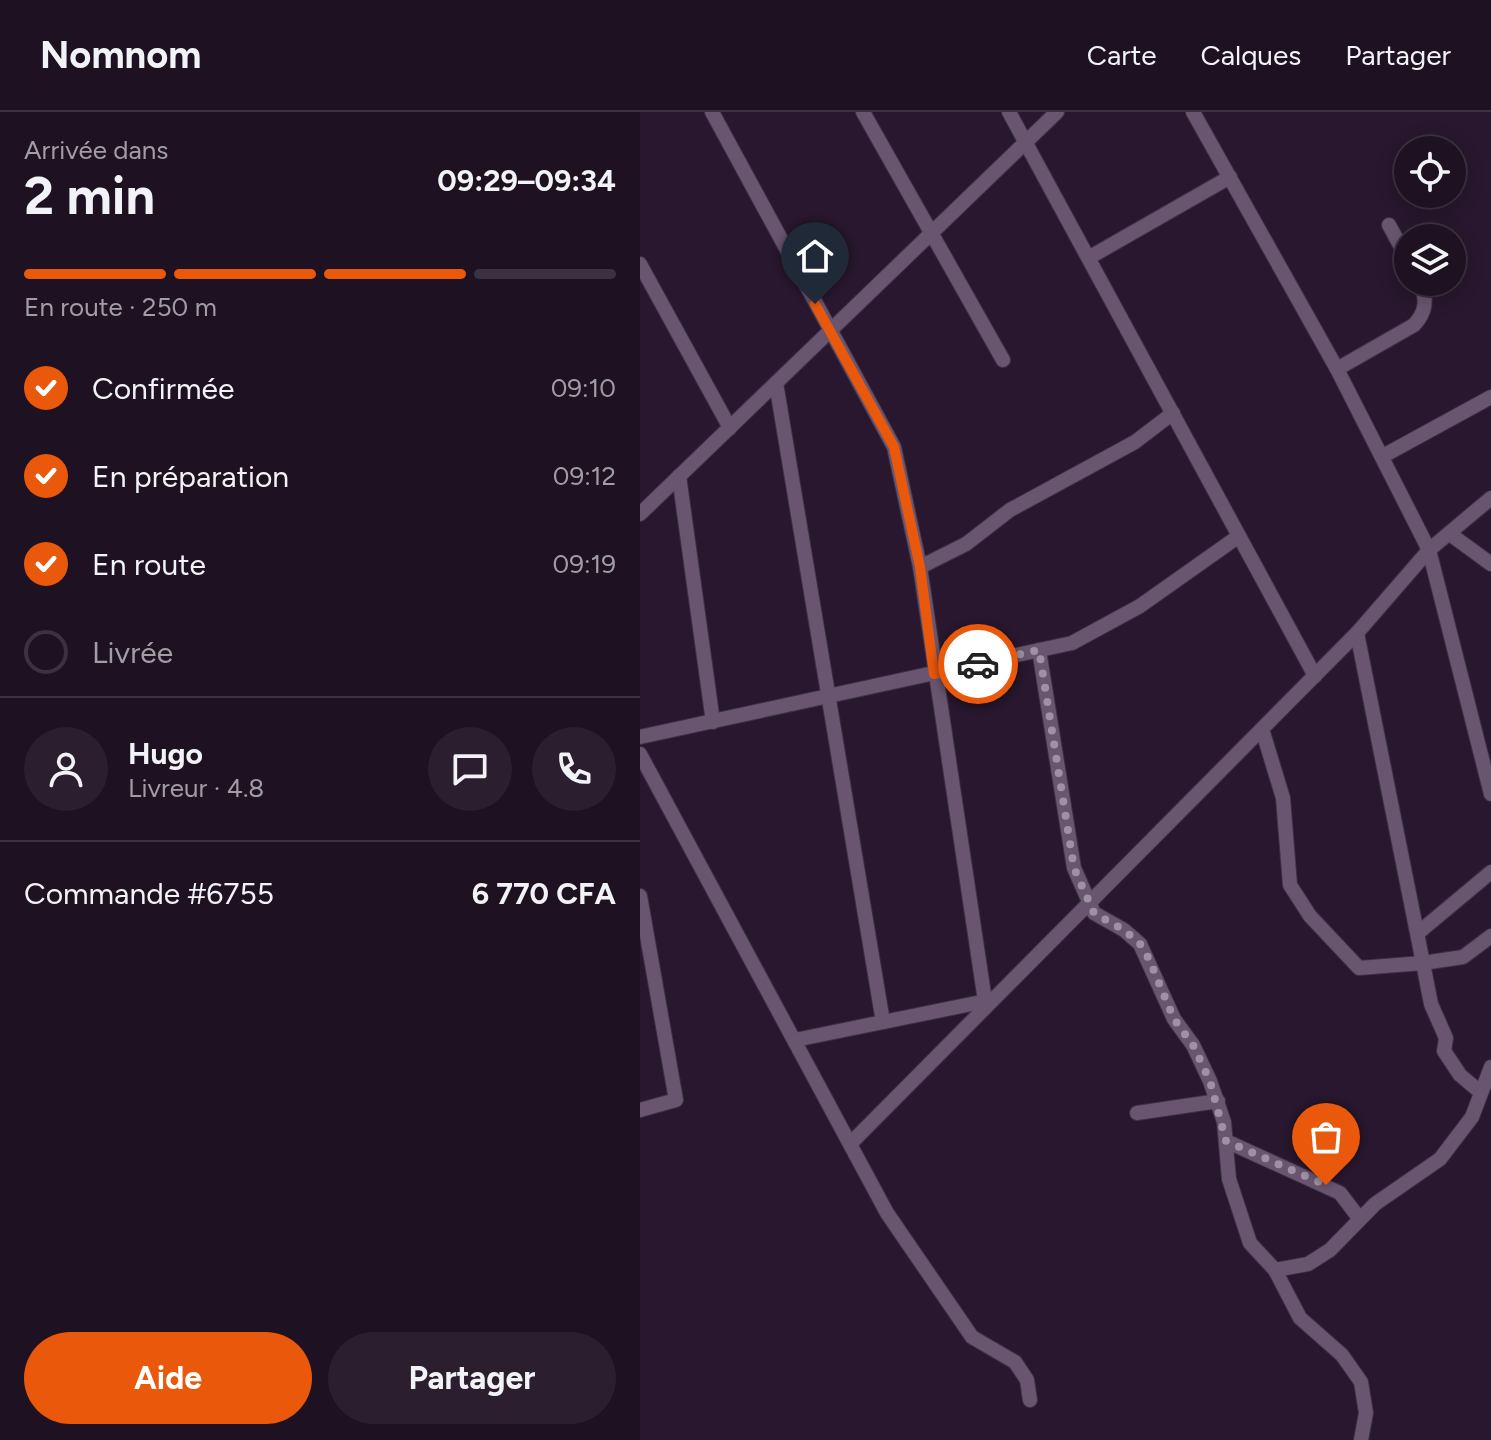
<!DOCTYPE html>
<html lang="fr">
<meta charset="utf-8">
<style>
:root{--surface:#1e1122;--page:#2b1f2f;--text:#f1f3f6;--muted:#a19da5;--line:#3c3140;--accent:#ea580c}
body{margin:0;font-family:Figtree,sans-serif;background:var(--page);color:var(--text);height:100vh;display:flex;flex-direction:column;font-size:30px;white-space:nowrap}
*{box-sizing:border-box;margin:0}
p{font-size:26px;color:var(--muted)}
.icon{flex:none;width:44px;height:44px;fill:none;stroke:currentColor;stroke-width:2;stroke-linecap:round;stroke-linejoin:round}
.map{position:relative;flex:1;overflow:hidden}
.drawer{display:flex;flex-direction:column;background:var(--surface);width:640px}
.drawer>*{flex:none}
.tools{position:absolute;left:754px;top:24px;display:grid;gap:16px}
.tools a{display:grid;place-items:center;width:72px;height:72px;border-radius:50%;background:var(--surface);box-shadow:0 4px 20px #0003,0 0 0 2px var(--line);font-size:40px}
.pin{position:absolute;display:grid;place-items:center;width:68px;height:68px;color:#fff;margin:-82px -34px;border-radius:50% 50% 50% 0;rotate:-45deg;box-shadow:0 0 8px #0007}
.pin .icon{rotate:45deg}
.courier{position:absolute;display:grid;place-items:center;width:80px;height:80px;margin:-40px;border:6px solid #ea580c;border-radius:50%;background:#fff;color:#222;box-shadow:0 2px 10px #0007}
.summary em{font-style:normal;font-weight:700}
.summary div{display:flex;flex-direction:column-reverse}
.summary{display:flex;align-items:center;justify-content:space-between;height:136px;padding:0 24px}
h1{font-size:52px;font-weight:700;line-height:60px}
.bar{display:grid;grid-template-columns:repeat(4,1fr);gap:12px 8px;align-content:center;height:96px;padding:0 24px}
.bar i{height:10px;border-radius:6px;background:var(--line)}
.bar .on{background:var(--accent)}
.bar p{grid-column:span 4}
.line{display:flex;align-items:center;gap:20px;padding:0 24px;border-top:2px solid var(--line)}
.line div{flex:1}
.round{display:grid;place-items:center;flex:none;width:84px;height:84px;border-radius:42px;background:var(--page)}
ol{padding:0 24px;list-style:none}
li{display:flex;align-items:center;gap:24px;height:88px}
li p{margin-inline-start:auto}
li .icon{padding:8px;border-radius:50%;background:var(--accent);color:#fff;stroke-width:4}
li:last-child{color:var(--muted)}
li i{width:44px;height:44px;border:4px solid var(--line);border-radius:50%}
.button{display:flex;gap:16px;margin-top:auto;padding:16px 24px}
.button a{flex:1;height:92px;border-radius:48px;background:var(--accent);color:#fff;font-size:32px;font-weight:700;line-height:92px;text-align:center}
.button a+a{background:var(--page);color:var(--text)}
header{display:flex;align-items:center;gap:48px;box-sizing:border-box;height:112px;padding:0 40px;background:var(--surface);border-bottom:2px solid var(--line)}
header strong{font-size:38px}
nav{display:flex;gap:44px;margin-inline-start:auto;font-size:28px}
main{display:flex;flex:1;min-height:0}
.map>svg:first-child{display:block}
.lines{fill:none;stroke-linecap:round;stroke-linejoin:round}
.minor-casing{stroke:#3e3143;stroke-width:16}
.minor{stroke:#695570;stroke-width:14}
.done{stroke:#9e91a3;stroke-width:8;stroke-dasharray:0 14.4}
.route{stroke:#ea580c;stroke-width:10}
</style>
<header>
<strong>Nomnom</strong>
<nav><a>Carte</a><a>Calques</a><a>Partager</a></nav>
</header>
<main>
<section class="drawer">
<div class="summary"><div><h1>2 min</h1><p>Arrivée dans</p></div><em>09:29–09:34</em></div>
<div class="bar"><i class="on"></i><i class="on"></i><i class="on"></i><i></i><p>En route · 250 m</p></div>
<ol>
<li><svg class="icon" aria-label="check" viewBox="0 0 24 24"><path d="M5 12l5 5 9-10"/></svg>Confirmée<p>09:10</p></li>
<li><svg class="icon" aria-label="check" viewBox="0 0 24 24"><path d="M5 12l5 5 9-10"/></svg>En préparation<p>09:12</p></li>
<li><svg class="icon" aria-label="check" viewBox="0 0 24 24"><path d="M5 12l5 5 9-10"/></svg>En route<p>09:19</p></li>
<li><i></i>Livrée</li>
</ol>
<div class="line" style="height:144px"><a class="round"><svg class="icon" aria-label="person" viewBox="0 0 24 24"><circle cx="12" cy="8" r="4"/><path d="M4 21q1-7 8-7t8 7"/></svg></a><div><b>Hugo</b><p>Livreur · 4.8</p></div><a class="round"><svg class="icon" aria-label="chat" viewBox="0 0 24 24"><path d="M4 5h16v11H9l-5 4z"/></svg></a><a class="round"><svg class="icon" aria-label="phone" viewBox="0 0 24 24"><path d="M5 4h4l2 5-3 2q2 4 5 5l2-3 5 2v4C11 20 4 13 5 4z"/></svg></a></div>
<div class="line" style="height:104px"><div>Commande #6755</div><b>6 770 CFA</b></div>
<div class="button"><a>Aide</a><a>Partager</a></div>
</section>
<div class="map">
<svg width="851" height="1328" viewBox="0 0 851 1328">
<rect width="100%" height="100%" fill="#28172e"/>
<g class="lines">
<!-- minor casing -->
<g class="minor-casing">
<g id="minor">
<path d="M72,0L254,335L280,455L345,889"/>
<path d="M223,0L363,248"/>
<path d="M369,0L675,564"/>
<path d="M553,0L697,257L789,438L851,682"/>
<path d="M749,113L768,148"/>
<path d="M450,145L590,65"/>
<path d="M0,152L90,316"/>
<path d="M697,257L774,213C787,199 787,187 780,170"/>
<path d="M136,271L243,910"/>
<path d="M743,344L851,285"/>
<path d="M39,364L73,610"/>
<path d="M0,402L417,0"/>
<path d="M810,422L851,452"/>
<path d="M280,455L326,432L370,398L495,330L533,301"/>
<path d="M717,521L783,851L823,845L851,824"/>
<path d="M399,538L434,756L454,801L484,818L500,832L534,907L553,933L570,969L584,1010L589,1067L610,1131L635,1158L660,1206L702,1243L721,1270L726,1301L721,1328"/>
<path d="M622,617L643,686L650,773L670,804L719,856L783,851L791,892L806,926L804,939L820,963L839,979"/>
<path d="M0,625L432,531L500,494L599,424"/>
<path d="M0,642L247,1101L332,1225L375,1250L387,1268L390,1288"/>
<path d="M0,784L36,988L0,998"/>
<path d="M778,821L851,760"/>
<path d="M155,928L351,888"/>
<path d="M497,1001L578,989"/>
<path d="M586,1029L700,1081L719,1106"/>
<path d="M211,1031L717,521L789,438L851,386"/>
<path d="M635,1158L668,1152L690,1138L735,1092L800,1047L832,1005L851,955"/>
</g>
</g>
<!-- minor -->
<use href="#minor" class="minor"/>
</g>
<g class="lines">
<!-- done -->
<path class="done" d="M338,552L399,538L434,756L454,801L484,818L500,832L509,847L534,907L553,933L570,969L586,1029L686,1073"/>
<!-- route -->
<path class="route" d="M175,192L254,335L280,455L294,562L338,552"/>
</g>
</svg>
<div class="tools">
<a><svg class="icon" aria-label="locate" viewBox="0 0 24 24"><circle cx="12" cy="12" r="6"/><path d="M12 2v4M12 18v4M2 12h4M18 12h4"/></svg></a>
<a><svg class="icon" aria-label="layers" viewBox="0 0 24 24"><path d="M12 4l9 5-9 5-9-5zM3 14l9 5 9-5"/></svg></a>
</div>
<div class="pin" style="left:686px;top:1073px;background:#ea580c"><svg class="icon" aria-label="bag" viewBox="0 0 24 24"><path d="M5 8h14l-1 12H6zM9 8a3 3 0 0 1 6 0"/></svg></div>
<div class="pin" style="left:175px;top:192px;background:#1f2937"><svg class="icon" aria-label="home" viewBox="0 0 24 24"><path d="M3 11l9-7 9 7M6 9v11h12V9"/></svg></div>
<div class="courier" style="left:338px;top:552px"><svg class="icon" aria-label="car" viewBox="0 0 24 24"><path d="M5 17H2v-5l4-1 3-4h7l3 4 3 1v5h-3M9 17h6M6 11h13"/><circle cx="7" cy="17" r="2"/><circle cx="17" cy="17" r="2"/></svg></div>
</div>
</main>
